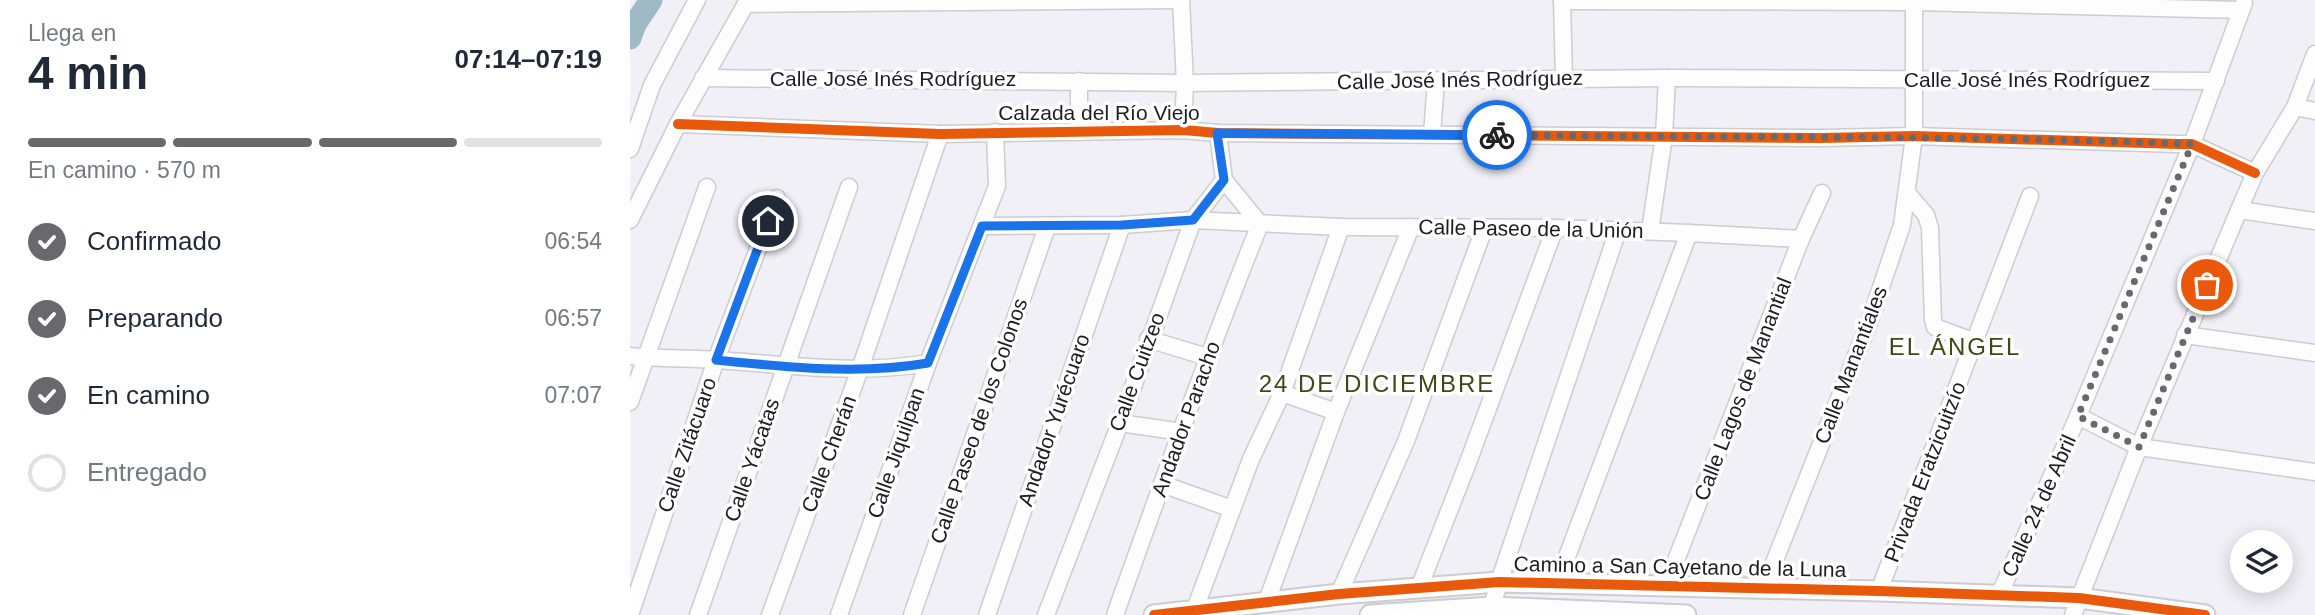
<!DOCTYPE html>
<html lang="es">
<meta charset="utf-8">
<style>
:root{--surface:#fff;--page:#f2f2f3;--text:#1f2937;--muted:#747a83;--line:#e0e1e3;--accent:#68686d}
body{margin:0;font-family:Arial,sans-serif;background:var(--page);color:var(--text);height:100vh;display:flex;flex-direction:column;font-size:26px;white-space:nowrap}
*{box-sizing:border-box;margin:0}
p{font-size:23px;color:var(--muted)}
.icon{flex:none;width:38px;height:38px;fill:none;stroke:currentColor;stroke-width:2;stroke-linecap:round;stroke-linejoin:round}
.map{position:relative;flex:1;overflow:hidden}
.panel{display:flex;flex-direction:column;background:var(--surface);width:630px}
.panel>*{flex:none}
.buttons{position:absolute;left:1600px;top:530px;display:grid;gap:14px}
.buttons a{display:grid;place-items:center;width:63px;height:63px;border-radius:50%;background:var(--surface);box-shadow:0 4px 18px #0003;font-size:35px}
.pin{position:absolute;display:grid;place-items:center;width:60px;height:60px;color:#fff;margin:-30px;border:4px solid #fff;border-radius:50%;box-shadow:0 2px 7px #0007}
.courier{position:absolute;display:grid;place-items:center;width:70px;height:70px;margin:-35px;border:5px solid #1a73e8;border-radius:50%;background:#fff;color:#222;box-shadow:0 2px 9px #0007}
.headline em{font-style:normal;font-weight:700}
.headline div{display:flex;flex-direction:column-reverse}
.headline{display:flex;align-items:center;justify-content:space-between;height:119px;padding:0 28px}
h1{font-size:46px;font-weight:700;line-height:52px}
.bar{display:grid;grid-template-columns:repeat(4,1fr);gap:10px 7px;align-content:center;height:84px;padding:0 28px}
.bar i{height:9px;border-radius:5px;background:var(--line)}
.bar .selected{background:var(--accent)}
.bar p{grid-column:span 4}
ol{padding:0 28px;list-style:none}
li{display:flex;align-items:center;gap:21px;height:77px}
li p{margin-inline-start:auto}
li .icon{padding:7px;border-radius:50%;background:var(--accent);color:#fff;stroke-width:4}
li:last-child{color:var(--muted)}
li i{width:38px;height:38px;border:4px solid var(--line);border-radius:50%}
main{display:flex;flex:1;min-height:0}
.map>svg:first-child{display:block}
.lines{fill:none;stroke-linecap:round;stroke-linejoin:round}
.river{stroke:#a0b9c6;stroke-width:23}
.minor-casing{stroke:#ccccd1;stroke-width:19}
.tertiary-casing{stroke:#ccccd1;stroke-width:23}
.minor{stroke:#fdfdfe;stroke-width:16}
.tertiary{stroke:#fdfdfe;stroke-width:19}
.cycleway-casing{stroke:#fff;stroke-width:15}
.cycleway{stroke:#e8590c;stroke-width:10}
.done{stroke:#68686d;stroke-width:7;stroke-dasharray:0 12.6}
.route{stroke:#1a73e8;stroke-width:9}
.labels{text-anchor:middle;stroke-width:7;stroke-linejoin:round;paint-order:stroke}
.street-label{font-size:21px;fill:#1e1e22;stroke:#fff}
.quarter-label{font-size:24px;letter-spacing:2px;fill:#3b4b15;stroke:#fff}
</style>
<main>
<section class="panel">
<div class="headline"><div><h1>4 min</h1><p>Llega en</p></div><em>07:14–07:19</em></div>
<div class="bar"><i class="selected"></i><i class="selected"></i><i class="selected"></i><i></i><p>En camino · 570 m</p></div>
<ol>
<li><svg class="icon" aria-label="check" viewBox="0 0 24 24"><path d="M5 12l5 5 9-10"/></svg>Confirmado<p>06:54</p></li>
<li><svg class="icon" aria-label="check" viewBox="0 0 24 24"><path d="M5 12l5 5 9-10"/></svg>Preparando<p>06:57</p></li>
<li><svg class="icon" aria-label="check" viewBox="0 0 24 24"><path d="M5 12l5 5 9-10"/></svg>En camino<p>07:07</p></li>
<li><i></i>Entregado</li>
</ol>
</section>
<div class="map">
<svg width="1685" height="615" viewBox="0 0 1685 615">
<rect width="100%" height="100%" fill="#f1f0f7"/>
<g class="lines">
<!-- river -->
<path class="river" d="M0,38L5,24L21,0"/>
<!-- minor casing -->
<g class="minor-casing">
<g id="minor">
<path d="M551,0L555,83L553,130"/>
<path d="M932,0L934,79"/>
<path d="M932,1L1284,2L1611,10"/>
<path d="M116,4L551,0"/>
<path d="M73,78L555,83L1037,78L1586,81"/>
<path d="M449,81V132"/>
<path d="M1665,107L1685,111"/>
<path d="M48,124L310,134L553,130L588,133L1192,138L1284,136L1548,144H1562L1625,173"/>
<path d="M802,134L806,81"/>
<path d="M0,149L22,85L67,0"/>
<path d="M1277,193L1296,215L1300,228L1303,320L1305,327L1345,342"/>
<path d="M1609,210L1685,221"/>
<path d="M0,220L48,124L118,0"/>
<path d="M352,226L492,225L563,220L711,227L925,228L1059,233L1171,239"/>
<path d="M1020,231L1034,136L1037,78"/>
<path d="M1555,335L1685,353"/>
<path d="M518,339L577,357"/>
<path d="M0,356C29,359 58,358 87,360C157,365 228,375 298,363"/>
<path d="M652,393L706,412"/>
<path d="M0,402L77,187"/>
<path d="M1448,416L1509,447L1685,472"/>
<path d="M490,423L552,432"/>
<path d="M532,484L602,509"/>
<path d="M927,583L1059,233"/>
<path d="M1036,586L1171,239L1192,193"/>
<path d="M789,588L837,465L925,228"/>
<path d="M1134,588L1240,320L1272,225L1284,136V0"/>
<path d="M1249,591L1400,196"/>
<path d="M709,594L776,441L854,229"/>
<path d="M1369,596L1448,416L1562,144L1614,3"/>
<path d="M637,601L706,412L781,227"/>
<path d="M565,609L621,459L652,393L711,227"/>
<path d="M0,615L86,360L147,198"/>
<path d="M68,615L219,187"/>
<path d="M140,615L230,369L310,134"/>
<path d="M209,615L298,363L367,186L365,132"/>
<path d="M282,615L417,227"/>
<path d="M357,615L492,225"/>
<path d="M416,615L490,423L563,220L594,180L588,133"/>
<path d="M485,615C532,484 578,353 630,224L594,180"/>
<path d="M865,615L862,607L869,582L988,230"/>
<path d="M1443,615L1509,447L1609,210L1625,173L1665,107L1685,54"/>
</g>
</g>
<!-- tertiary casing -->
<g class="tertiary-casing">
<g id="tertiary">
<path d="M524,615L709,594L869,582L1249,591L1449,598L1575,615"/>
<path d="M740,615L862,607L1056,615"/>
</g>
</g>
<!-- minor -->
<use href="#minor" class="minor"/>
<!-- tertiary -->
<use href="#tertiary" class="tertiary"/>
<!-- cycleway casing -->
<g class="cycleway-casing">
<g id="cycleway">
<path d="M48,124L310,134L553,130L588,133L1192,138L1284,136L1548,144H1562L1625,173"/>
<path d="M524,615L709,594L869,582L1249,591L1449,598L1575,615"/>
</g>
</g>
<!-- cycleway -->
<use href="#cycleway" class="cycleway"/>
</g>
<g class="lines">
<!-- done -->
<path class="done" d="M867,135C1099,138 1330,135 1562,144L1448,416L1509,447L1577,285"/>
<!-- route -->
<path class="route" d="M138,221L86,360C155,367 229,375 298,363L352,226L492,225L563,220L594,180L587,133L867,135"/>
</g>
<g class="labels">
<!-- street labels -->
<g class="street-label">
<text x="263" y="86">Calle José Inés Rodríguez</text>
<text transform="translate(830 80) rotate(-1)" y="7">Calle José Inés Rodríguez</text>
<text x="1397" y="87">Calle José Inés Rodríguez</text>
<text x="469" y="120">Calzada del Río Viejo</text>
<text transform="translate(901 229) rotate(1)" y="7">Calle Paseo de la Unión</text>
<text transform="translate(1221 365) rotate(-69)" y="7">Calle Manantiales</text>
<text transform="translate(507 372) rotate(-70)" y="7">Calle Cuitzeo</text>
<text transform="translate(1113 389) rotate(-69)" y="7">Calle Lagos de Manantial</text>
<text transform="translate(556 419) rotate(-70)" y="7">Andador Paracho</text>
<text transform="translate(424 420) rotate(-71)" y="7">Andador Yurécuaro</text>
<text transform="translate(349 421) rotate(-71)" y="7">Calle Paseo de los Colonos</text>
<text transform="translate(57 445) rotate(-71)" y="7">Calle Zitácuaro</text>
<text transform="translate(266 453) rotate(-71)" y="7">Calle Jiquilpan</text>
<text transform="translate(199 454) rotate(-70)" y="7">Calle Cherán</text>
<text transform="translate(122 460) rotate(-71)" y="7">Calle Yácatas</text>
<text transform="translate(1295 472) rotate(-69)" y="7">Privada Eratzicuitzío</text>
<text transform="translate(1409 506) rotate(-66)" y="7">Calle 24 de Abril</text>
<text transform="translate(1050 567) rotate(1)" y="7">Camino a San Cayetano de la Luna</text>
</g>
<!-- quarter labels -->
<g class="quarter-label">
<text x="1325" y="355">EL ÁNGEL</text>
<text x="747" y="392">24 DE DICIEMBRE</text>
</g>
</g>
</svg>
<div class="buttons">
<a><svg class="icon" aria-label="layers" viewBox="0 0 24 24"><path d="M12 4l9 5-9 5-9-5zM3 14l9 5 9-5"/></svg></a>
</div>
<div class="pin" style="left:1577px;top:285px;background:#ea580c"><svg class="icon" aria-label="bag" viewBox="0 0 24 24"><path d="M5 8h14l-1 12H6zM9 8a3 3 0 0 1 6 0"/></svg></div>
<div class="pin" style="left:138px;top:221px;background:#1f2937"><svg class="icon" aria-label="home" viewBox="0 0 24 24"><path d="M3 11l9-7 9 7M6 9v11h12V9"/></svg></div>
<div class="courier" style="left:867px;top:135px"><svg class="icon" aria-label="bike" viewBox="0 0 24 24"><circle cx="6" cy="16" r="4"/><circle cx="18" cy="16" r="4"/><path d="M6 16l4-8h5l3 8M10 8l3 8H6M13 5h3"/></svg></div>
</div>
</main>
